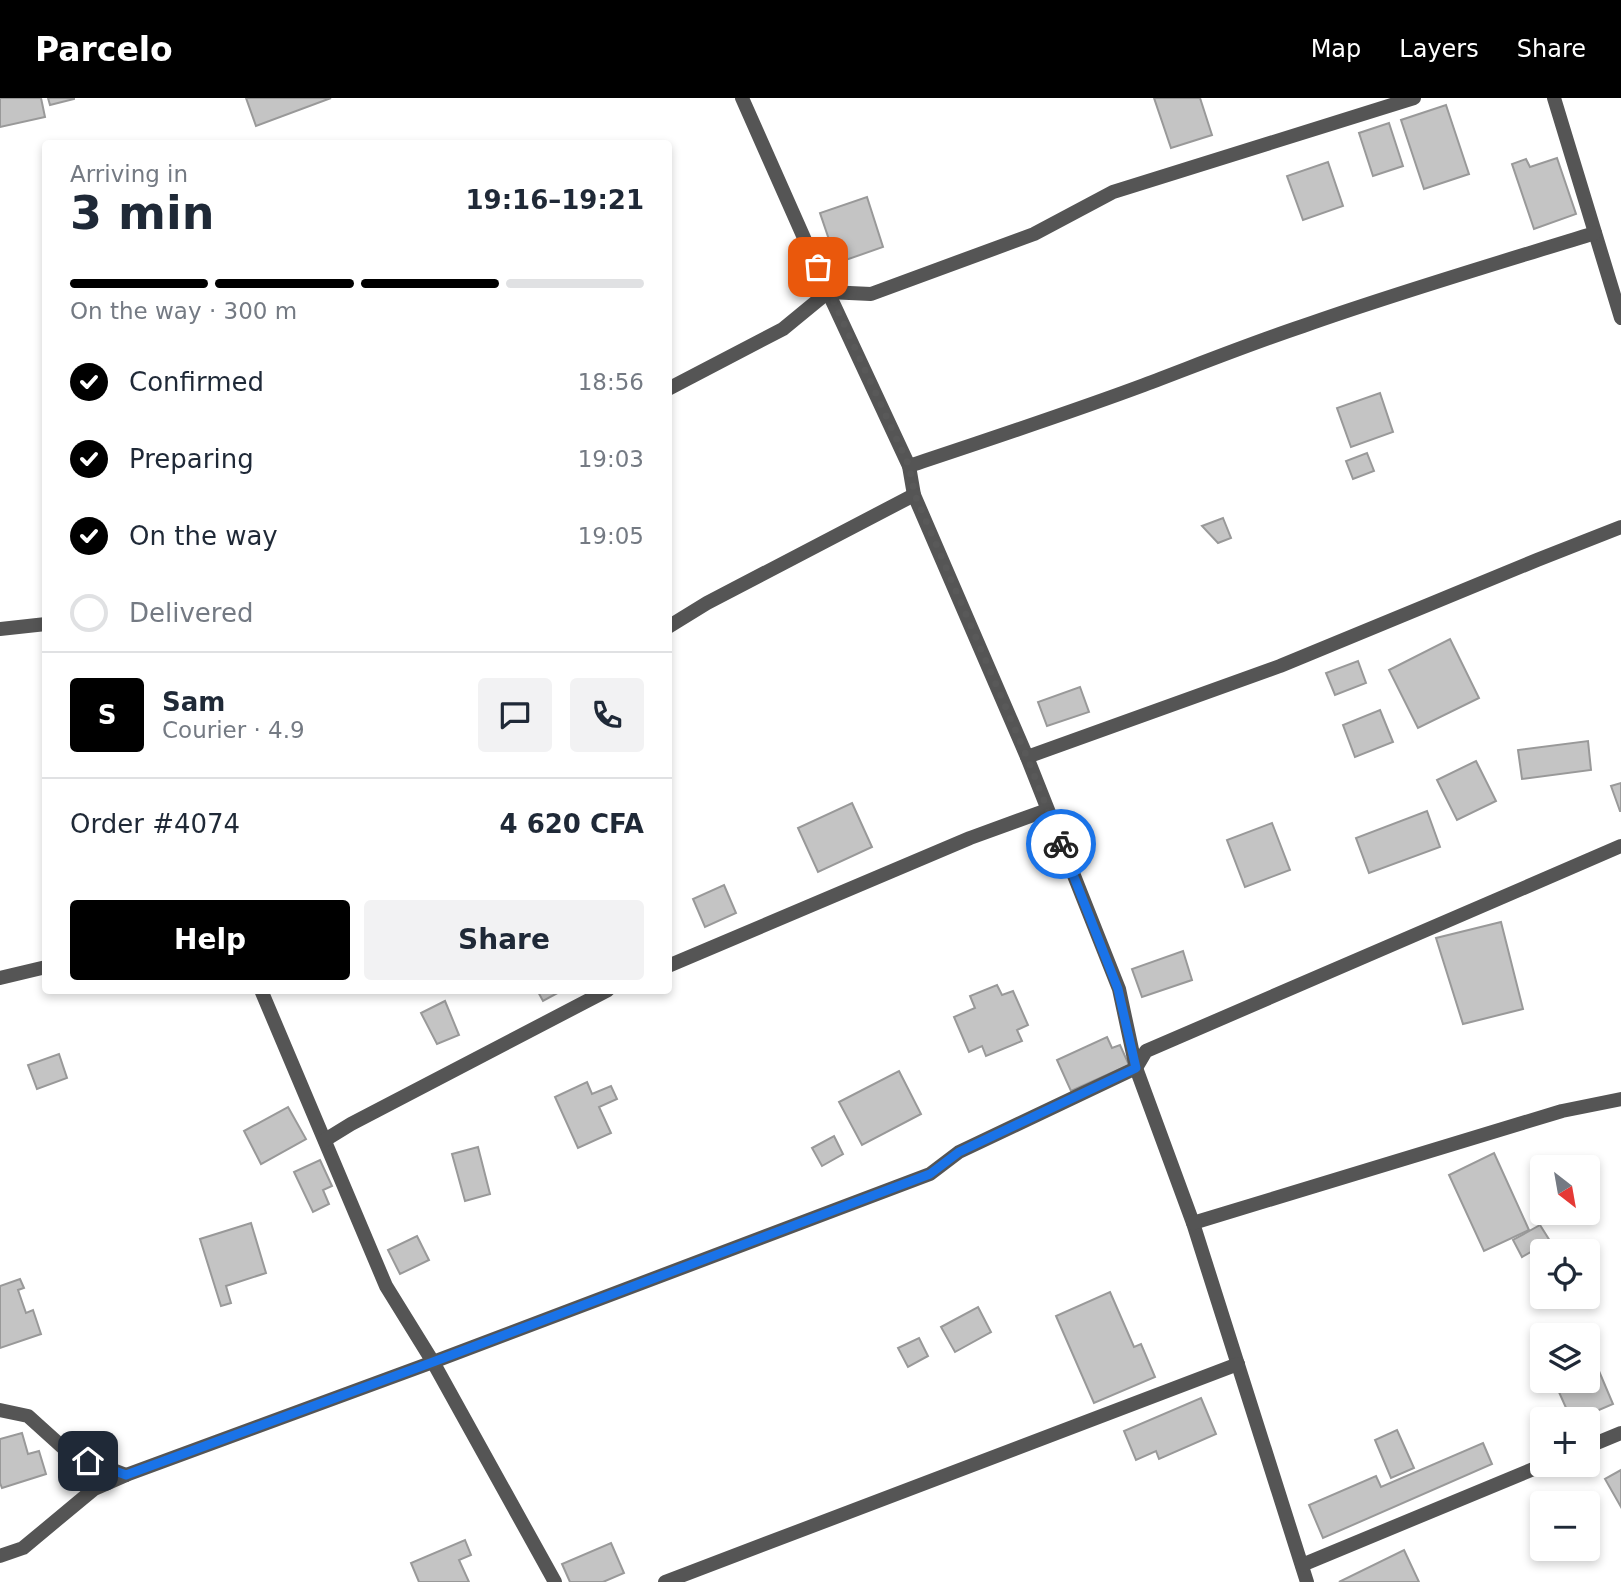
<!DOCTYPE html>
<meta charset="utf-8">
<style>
:root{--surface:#fff;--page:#f2f2f3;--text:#1f2937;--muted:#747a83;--line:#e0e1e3;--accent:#000}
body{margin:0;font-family:"DejaVu Sans",sans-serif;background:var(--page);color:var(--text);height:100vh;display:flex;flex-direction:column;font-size:26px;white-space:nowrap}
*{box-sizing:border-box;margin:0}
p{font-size:23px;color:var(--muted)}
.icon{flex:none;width:38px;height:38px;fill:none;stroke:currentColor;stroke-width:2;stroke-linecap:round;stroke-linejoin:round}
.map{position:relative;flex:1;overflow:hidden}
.drawer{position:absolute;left:42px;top:42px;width:630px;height:854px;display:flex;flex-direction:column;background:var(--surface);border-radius:7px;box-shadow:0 4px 10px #0003}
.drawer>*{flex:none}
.needle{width:46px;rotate:149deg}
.tools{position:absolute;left:1530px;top:1057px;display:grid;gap:14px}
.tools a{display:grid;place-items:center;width:70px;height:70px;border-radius:7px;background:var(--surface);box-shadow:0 4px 10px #0003;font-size:35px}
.pin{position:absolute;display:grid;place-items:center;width:60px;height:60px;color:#fff;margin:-30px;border-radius:14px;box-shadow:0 4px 10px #0006}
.courier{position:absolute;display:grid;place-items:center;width:70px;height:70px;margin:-35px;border:5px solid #1a73e8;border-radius:50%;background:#fff;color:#222;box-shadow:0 2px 9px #0007}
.summary em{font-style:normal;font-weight:800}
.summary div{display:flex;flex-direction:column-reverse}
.summary{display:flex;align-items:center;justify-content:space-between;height:119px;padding:0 28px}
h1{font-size:46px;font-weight:800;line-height:52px}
.bar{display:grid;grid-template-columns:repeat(4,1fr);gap:10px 7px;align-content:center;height:84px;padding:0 28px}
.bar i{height:9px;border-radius:5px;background:var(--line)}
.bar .current{background:var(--accent)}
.bar p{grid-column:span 4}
.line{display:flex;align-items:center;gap:18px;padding:0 28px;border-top:2px solid var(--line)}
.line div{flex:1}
.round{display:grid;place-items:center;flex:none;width:74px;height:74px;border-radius:7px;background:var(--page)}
ol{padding:0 28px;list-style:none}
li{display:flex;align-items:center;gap:21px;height:77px}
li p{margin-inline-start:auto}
li .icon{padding:7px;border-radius:50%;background:var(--accent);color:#fff;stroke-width:4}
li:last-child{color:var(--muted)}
li i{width:38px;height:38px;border:4px solid var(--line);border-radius:50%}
.action{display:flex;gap:14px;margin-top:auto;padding:14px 28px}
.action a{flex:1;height:80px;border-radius:7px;background:var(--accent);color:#fff;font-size:28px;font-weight:800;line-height:80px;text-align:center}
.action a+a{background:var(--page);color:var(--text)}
header{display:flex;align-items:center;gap:42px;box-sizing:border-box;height:98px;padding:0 35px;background:var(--accent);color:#fff}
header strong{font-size:33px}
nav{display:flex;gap:38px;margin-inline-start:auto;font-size:24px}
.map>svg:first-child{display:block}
.building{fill:#c4c4c4;stroke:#999;stroke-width:2}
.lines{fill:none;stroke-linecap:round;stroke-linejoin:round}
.minor{stroke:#555;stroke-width:14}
.done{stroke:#595959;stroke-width:7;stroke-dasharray:0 12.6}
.route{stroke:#1a73e8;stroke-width:9}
</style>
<header>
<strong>Parcelo</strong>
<nav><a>Map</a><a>Layers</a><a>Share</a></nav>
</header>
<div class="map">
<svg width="1621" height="1484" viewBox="0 0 1621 1484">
<rect width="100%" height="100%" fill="#fff"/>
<!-- building -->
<g class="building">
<path d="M0,0H41L45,19L0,29Z"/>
<path d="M48,0H74V1L50,7Z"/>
<path d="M246,0H331L256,28Z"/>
<path d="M1154,0H1200L1212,37L1171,50Z"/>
<path d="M1446,7L1469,76L1424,91L1401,22Z"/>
<path d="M1389,25L1403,68L1373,78L1359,35Z"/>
<path d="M1557,60L1576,116L1534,131L1512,66L1526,61L1530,69Z"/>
<path d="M1328,64L1343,108L1303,122L1287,78Z"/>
<path d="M867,99L883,149L837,165L820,115Z"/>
<path d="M1380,295L1393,334L1351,349L1337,310Z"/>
<path d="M1367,355L1374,373L1353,381L1346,363Z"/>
<path d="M1223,420L1231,440L1218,445L1202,428Z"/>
<path d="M1450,541L1479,600L1418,630L1389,572Z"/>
<path d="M1358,563L1366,585L1335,597L1326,575Z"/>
<path d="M1080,589L1089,614L1047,628L1038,604Z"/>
<path d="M1380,612L1393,644L1355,659L1343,627Z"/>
<path d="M1588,643L1591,672L1522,681L1518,652Z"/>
<path d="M1476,663L1496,703L1457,722L1437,682Z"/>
<path d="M1621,685V713H1620L1611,688Z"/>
<path d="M852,705L872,749L818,774L798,730Z"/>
<path d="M1427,713L1440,749L1369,775L1356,740Z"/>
<path d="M1272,725L1290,772L1245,789L1227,742Z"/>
<path d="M724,787L736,815L705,829L693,801Z"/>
<path d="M1501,824L1523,911L1463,926L1436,840Z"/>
<path d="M1183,853L1192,882L1142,899L1132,871Z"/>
<path d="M997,887L1002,897L1013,893L1028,927L1017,932L1022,943L986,958L982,948L969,954L954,919L975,910L970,898Z"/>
<path d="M537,892H563L543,903Z"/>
<path d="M445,903L459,937L437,946L421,915Z"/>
<path d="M1107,939L1112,950L1120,947L1129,967L1071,993L1057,962Z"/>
<path d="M59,956L67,980L37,991L28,967Z"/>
<path d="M899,973L921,1016L862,1047L839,1004Z"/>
<path d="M587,984L592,996L611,988L617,1001L599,1009L611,1035L578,1050L555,999Z"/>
<path d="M288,1009L306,1041L261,1066L244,1033Z"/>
<path d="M834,1038L843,1056L822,1068L812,1050Z"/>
<path d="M478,1049L490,1096L465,1103L452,1056Z"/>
<path d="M1494,1055L1529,1132L1484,1153L1449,1077Z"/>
<path d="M320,1062L332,1088L323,1092L329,1106L313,1114L294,1074Z"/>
<path d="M251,1125L266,1175L226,1188L231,1205L221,1208L200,1141Z"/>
<path d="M1540,1127L1550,1143L1522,1159L1513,1142Z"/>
<path d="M417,1138L429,1162L400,1176L388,1152Z"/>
<path d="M20,1181L24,1190L18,1192L26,1215L33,1212L41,1236L0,1250V1188Z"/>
<path d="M1110,1194L1134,1249L1141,1246L1155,1279L1094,1305L1056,1218Z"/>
<path d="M978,1209L991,1234L955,1254L941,1229Z"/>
<path d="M919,1240L928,1258L908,1269L898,1250Z"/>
<path d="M1593,1259L1613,1306L1578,1321H1571L1554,1283H1587V1262Z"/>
<path d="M1201,1300L1216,1336L1159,1361L1156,1353L1136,1362L1124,1333Z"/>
<path d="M1397,1332L1414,1370L1391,1380L1375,1342Z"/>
<path d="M22,1335L28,1356L39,1353L46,1376L2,1390L0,1385V1341Z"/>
<path d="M1483,1345L1492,1366L1323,1440L1309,1407L1376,1378L1381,1389Z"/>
<path d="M1621,1372V1409L1605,1381Z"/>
<path d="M465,1442L471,1457L459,1462L469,1484H419L411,1465Z"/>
<path d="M611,1445L624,1475L603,1484H570L562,1466Z"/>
<path d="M1404,1452L1419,1484H1339Z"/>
</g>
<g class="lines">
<!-- minor -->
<g class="minor">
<path d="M742,0L828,194L909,368L914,397L1027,659L1119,891L1136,970L1193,1125L1307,1484"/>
<path d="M1554,0L1621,220"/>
<path d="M668,291L783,231L828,194L871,196L1034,136L1113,94L1414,0"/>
<path d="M909,368C987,342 1066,316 1144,287C1197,267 1249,246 1303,228C1399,194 1498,165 1595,135"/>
<path d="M668,529L707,505L914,397"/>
<path d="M0,531L46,526"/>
<path d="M1027,659L1280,568L1537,462L1621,429"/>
<path d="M668,868L970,740L1047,712"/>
<path d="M0,880L46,869"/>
<path d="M261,892L386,1188L433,1264L555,1484"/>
<path d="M325,1042L351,1026L608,892"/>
<path d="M1193,1125L1562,1013L1621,1001"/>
<path d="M0,1312L28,1318L69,1355L126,1377"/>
<path d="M1587,1349L1621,1335"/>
<path d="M0,1458L23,1450L94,1391L126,1377L433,1264L930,1076L959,1054L1136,970L1146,953L1621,748"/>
<path d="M1302,1467L1543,1367"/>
<path d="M665,1484L1238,1266"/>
</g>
</g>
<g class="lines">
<!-- done -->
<path class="done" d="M818,169L909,368L915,397L1027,659L1061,746"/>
<!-- route -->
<path class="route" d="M88,1363L126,1377L433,1264L930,1076L959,1054L1136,970L1118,891L1061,746"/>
</g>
</svg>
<div class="tools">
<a><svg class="needle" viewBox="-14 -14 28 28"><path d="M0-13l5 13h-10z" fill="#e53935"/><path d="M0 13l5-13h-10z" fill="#747a83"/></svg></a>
<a><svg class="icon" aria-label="locate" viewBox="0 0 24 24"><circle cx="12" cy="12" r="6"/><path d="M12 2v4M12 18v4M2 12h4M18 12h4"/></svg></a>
<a><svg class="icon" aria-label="layers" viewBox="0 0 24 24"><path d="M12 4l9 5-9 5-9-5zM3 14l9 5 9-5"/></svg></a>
<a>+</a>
<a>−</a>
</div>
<div class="pin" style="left:818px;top:169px;background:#ea580c"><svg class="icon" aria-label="bag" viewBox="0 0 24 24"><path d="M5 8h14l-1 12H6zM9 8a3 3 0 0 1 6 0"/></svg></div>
<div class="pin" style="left:88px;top:1363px;background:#1f2937"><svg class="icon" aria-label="home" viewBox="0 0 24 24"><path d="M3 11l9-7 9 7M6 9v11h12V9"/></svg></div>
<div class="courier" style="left:1061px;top:746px"><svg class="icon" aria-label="bike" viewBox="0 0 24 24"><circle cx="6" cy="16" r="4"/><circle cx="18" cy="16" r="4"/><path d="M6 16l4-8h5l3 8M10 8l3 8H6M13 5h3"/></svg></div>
<section class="drawer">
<div class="summary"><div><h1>3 min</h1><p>Arriving in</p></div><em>19:16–19:21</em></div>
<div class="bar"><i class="current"></i><i class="current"></i><i class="current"></i><i></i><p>On the way · 300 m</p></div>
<ol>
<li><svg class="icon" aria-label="check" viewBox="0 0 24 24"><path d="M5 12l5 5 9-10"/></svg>Confirmed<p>18:56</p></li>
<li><svg class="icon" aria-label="check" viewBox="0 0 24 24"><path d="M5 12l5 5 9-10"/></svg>Preparing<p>19:03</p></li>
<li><svg class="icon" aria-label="check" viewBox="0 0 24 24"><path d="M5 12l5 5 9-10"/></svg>On the way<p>19:05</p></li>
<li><i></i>Delivered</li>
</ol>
<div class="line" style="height:126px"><b class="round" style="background:var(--accent);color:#fff">S</b><div><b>Sam</b><p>Courier · 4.9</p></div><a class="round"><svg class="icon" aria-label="chat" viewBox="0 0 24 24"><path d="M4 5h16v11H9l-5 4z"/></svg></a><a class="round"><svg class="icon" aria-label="phone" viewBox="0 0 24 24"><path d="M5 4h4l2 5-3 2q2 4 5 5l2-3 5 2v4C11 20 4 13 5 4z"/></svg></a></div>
<div class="line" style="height:91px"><div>Order #4074</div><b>4 620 CFA</b></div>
<div class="action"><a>Help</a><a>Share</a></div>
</section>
</div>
